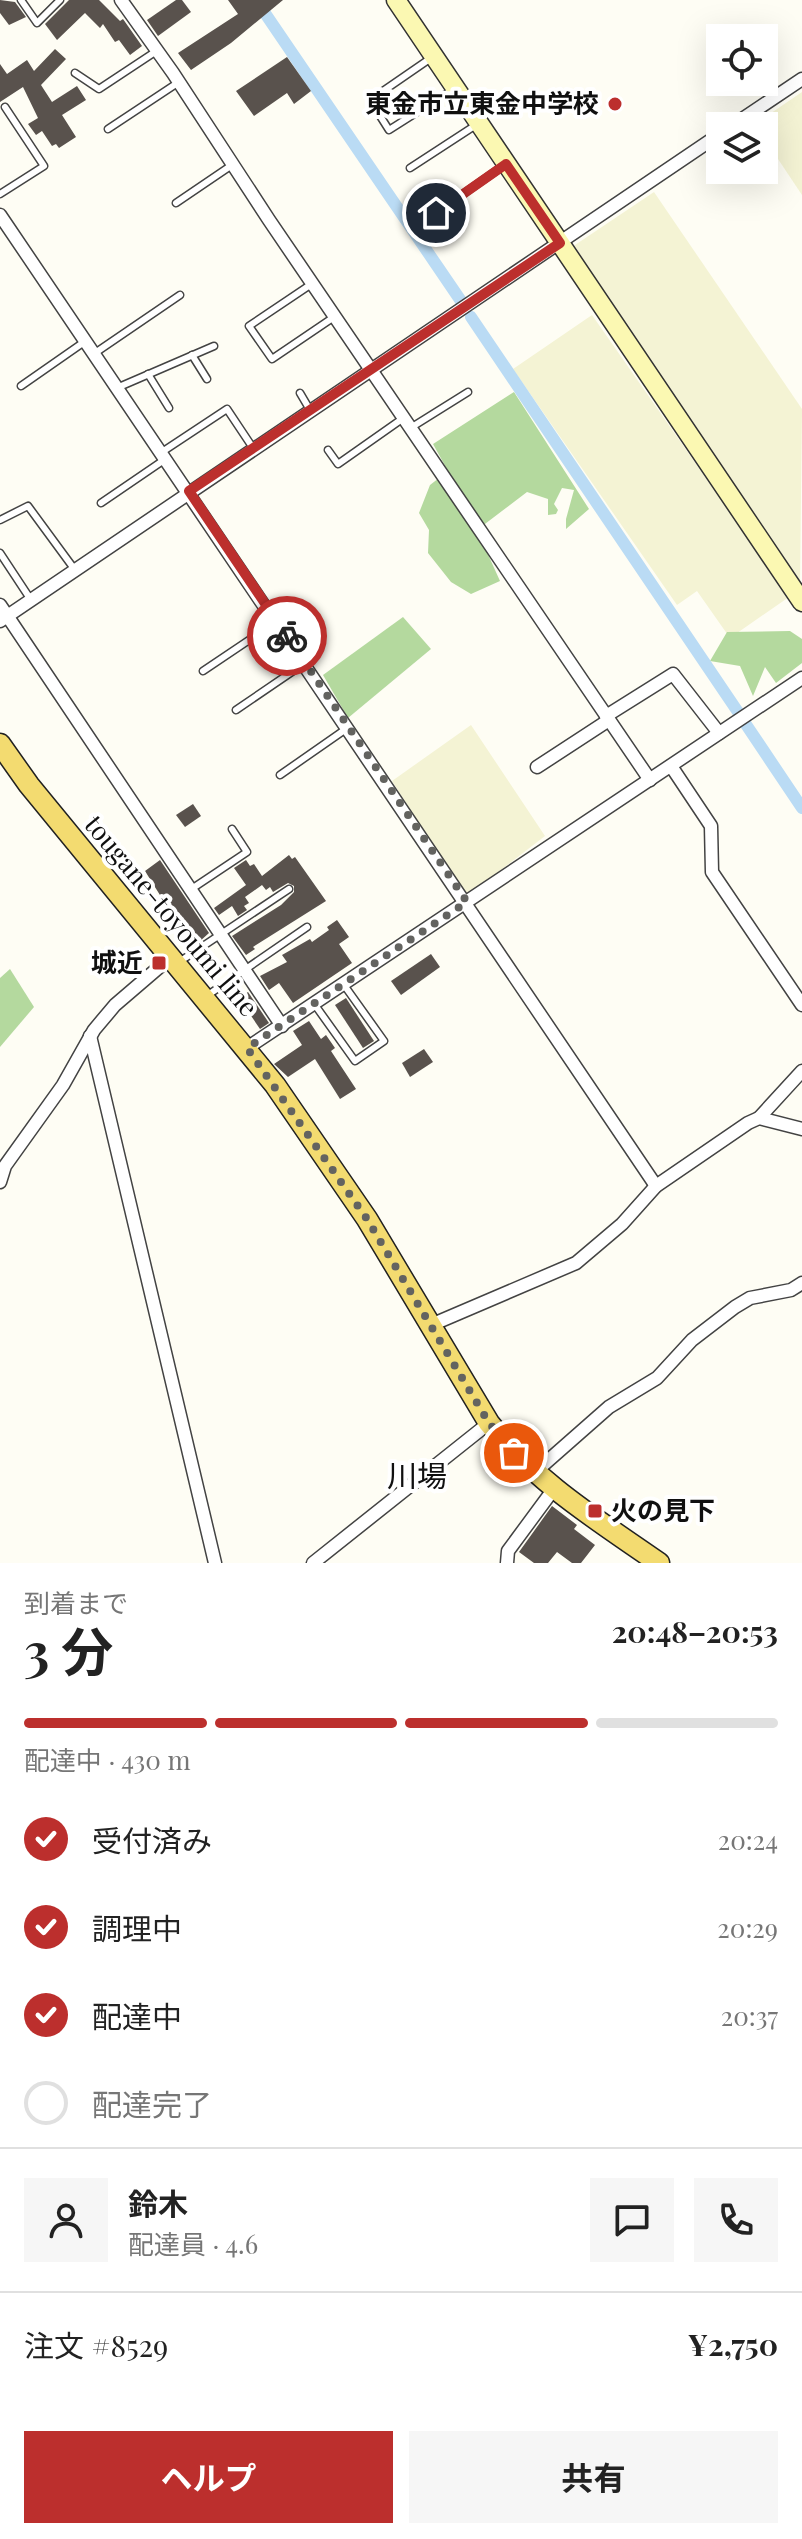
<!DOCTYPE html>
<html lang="ja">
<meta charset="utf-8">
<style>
:root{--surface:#fff;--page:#f6f6f6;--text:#222;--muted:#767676;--line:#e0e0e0;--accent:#bc2f2d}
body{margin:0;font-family:"Playfair Display","Noto Sans JP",serif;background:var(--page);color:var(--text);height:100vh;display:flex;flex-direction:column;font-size:30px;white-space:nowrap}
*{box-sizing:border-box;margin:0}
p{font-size:26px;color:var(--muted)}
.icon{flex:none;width:44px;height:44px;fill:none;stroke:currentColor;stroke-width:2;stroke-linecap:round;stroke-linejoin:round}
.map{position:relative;height:1563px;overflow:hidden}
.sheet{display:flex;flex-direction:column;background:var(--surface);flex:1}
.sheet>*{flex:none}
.controls{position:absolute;left:706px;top:24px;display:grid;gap:16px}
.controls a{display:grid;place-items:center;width:72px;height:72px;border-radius:0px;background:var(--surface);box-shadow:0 8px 32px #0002;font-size:40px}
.pin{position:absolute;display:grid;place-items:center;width:68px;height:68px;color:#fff;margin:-34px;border:4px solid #fff;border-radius:50%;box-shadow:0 2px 8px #0007}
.courier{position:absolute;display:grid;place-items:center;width:80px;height:80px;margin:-40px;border:6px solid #bc2f2d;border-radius:50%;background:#fff;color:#222;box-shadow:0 2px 10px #0007}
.head em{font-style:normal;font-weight:700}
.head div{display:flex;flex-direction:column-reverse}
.head{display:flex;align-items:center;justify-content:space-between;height:136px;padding:0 24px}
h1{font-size:52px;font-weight:700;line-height:60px}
.bar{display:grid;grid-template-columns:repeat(4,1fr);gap:12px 8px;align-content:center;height:96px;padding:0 24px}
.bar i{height:10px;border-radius:6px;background:var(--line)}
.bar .active{background:var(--accent)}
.bar p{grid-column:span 4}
.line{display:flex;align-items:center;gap:20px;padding:0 24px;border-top:2px solid var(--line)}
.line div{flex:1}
.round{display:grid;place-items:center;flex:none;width:84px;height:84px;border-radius:0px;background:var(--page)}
ol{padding:0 24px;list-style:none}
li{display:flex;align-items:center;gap:24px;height:88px}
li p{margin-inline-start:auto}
li .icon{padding:8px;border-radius:50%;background:var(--accent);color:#fff;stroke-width:4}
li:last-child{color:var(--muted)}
li i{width:44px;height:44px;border:4px solid var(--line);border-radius:50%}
.cta{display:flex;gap:16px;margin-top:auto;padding:16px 24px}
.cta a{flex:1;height:92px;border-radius:0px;background:var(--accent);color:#fff;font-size:32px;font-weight:700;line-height:92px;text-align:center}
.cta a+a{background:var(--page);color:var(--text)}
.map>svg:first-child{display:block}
.farmland{fill:#f4f3d4}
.forest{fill:#b4d99e}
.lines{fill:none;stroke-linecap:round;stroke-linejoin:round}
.canal{stroke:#badbf4;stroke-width:12}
.building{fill:#59524d}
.lane-casing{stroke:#434343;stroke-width:9}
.street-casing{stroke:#434343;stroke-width:15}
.secondary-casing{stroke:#323232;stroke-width:21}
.primary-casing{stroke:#212121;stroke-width:23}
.lane{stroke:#fff;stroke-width:6}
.street{stroke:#fff;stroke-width:12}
.secondary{stroke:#fbf8b2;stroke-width:18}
.primary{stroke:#f3db70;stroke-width:20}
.done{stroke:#636360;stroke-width:8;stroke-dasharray:0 14.4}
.route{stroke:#bc2f2d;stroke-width:10}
.poi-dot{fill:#bc2f2d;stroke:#fff;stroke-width:3}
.labels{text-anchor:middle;stroke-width:8;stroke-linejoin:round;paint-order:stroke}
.poi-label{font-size:26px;font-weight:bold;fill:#101010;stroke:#fff;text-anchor:end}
.street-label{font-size:26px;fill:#101010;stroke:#fff}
.quarter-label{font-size:30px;fill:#101010;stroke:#fff}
</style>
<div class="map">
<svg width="802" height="1563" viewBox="0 0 802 1563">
<rect width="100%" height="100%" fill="#fefdf4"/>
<!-- farmland -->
<g class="farmland">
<path d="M802,92V195L764,138V126L755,124Z"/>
<path d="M654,192L802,409L800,583L572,247Z"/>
<path d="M592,315L789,597L730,638L697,591L677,605L513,369Z"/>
<path d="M471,725L545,836L466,897L392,781Z"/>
</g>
<!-- forest -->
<g class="forest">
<path d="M514,392L589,509L566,529V519L574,490L562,488L554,504L558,510L556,514L548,515V499L527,492L477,530L500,581L471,594L451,582L428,553L429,530L419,513L430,485L448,471L433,444Z"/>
<path d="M403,617L431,649L348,718L323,675Z"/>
<path d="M790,631L802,639V663L776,683L765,667L753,696L740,666L710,661L727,632Z"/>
<path d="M10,969L34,1007L0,1047V978Z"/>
</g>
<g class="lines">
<!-- canal -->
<g class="canal">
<path d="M256,0L461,301"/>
<path d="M471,317L738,712"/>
<path d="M745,723L802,808"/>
</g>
</g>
<!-- building -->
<g class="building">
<path d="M0,0L15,2L26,17L9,25L0,13Z"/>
<path d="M69,0H99L120,21L123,19L142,46L130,55L119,40L115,42L103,24L100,28L85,13L57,40L45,24Z"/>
<path d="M176,0H182L191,12L158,36L147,20Z"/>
<path d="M228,0H283L231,43L191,70L178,53L238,14Z"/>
<path d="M55,49L66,59L41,85L52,102L77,86L86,100L62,115L76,137L59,148L56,144L52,146L42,131L36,135L28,124L38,118L23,87L0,102V64L7,74L27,60L34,71Z"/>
<path d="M287,57L311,91L294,104L287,93L254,116L236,91Z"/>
<path d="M193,804L201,816L185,827L176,815Z"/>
<path d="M289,855L292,859L295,857L326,901L253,947L255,949L246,955L232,936L281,905L294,892V886L288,883L273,892L270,887L266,890L262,885L245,897L249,903L244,906L247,910L238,916L232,906L219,915L214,908L246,885L234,868L246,860L250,866L254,864L262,876Z"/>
<path d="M160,860L209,933L199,942L178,912L173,916L145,871Z"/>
<path d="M337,920L349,937L339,944L352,963L293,1003L279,983L269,990L260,976L287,962L282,955L310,939L312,942L329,930L327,927Z"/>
<path d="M431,954L440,967L401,995L391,981Z"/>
<path d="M248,992L269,1023L260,1029L239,998Z"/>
<path d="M346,998L374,1041L363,1048L335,1005Z"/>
<path d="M309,1021L321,1039L326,1035L335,1048L331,1051L356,1089L340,1099L315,1059L288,1077L274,1064L302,1045L293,1031Z"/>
<path d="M424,1049L433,1062L410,1077L402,1063Z"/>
<path d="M552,1506L577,1525L574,1529L595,1545L581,1563H572L557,1552L548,1563H534L519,1552Z"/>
</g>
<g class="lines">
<!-- lane casing -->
<g class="lane-casing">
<g id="lane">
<path d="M21,0L37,23L60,0"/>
<path d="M431,58L370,100L389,130L452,90"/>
<path d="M75,73L99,89L158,50"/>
<path d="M108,129L179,82"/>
<path d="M410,168L476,125"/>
<path d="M0,194L44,166L5,107"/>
<path d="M176,203L232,165"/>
<path d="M436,213L503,166"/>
<path d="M313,283L249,326L272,359L334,317"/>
<path d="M95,353L180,295"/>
<path d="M192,355L207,379"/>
<path d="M148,374L169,408"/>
<path d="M21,386L87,340"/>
<path d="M119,387L214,346"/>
<path d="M300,393L310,410"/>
<path d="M412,427L468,392"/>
<path d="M328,450L338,464L402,419"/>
<path d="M162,452L227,409L253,448"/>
<path d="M101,503L164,460"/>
<path d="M0,520L28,506L75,570"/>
<path d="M0,553L31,600"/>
<path d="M203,671L276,622"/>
<path d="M236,710L302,665"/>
<path d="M280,775L346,729"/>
<path d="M190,890L247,852L232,829"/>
<path d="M179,962L289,889"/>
<path d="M208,995L307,927"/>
<path d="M315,1005L355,1061L384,1041L344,985"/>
</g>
</g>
<!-- street casing -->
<g class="street-casing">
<g id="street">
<path d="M121,0L173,73L269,220L650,780"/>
<path d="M732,126L802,79"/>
<path d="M0,215L656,1186"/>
<path d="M0,605L282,1026"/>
<path d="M0,621L720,134"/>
<path d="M606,716L673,674L719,733"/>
<path d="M671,766L711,826L712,872L802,1005"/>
<path d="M537,767L609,720"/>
<path d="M90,1036L215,1563"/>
<path d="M247,1048L802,678"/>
<path d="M759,1118L802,1071"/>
<path d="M0,1182L5,1166L63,1085L94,1030L115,1005L171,957"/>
<path d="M431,1325L576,1263L622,1224L656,1186L748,1123L759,1118L802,1129"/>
<path d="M534,1473L609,1407L657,1378L692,1340L735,1307L750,1298L791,1290L802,1283"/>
<path d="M313,1563L489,1423"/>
<path d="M507,1563L508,1551L553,1490"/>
</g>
</g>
<!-- secondary casing -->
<g class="secondary-casing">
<path id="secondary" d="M396,0L802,602"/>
</g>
<!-- primary casing -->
<g class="primary-casing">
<path id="primary" d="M0,744L29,785L275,1085L367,1219L489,1423C538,1484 596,1519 659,1563"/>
</g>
<!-- lane -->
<use href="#lane" class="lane"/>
<!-- street -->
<use href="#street" class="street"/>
<!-- secondary -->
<use href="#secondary" class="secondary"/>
<!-- primary -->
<use href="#primary" class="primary"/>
</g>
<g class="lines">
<!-- done -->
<path class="done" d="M287,636L467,902L247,1048L367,1219L489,1423L514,1453"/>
<!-- route -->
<path class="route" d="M287,636L189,491L560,243L506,164L436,213"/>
</g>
<!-- markers -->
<g class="poi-dot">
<circle cx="615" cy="104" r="8"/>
<rect x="151" y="955" width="16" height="16" rx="4"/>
<rect x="587" y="1503" width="16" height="16" rx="4"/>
</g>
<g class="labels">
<!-- poi labels -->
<g class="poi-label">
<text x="599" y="113">東金市立東金中学校</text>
<text x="143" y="972">城近</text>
<text x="611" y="1520" text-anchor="start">火の見下</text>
</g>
<!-- street labels -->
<g class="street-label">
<text transform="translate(171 916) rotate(50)" y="9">tougane-toyoumi line</text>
</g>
<!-- quarter labels -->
<g class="quarter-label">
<text x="417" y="1487">川場</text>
</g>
</g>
</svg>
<div class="controls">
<a><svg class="icon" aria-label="locate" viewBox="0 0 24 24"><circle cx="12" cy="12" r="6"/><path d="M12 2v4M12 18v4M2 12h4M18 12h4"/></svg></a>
<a><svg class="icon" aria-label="layers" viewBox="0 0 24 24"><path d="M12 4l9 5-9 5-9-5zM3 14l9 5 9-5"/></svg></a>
</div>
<div class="pin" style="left:514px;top:1453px;background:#ea580c"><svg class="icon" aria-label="bag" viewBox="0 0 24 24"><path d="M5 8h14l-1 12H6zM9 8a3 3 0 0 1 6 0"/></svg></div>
<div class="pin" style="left:436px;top:213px;background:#1f2937"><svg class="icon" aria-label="home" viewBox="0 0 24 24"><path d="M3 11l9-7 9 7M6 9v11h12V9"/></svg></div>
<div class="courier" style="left:287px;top:636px"><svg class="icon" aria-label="bike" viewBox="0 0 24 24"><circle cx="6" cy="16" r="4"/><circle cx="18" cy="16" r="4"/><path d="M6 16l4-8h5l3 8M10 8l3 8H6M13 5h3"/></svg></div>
</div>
<section class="sheet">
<div class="head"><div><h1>3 分</h1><p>到着まで</p></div><em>20:48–20:53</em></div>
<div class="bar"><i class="active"></i><i class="active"></i><i class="active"></i><i></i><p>配達中 · 430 m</p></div>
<ol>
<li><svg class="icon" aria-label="check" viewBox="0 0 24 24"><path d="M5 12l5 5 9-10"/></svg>受付済み<p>20:24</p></li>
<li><svg class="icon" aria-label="check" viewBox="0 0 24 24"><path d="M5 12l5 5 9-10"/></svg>調理中<p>20:29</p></li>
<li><svg class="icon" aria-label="check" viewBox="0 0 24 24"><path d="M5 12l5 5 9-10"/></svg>配達中<p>20:37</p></li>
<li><i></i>配達完了</li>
</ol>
<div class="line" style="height:144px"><a class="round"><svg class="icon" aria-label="person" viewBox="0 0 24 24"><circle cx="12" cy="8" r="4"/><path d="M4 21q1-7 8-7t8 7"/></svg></a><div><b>鈴木</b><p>配達員 · 4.6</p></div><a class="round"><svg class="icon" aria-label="chat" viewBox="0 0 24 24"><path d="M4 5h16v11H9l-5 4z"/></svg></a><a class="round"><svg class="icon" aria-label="phone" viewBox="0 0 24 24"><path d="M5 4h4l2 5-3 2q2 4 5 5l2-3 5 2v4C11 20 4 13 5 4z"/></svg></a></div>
<div class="line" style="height:104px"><div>注文 #8529</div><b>¥2,750</b></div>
<div class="cta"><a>ヘルプ</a><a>共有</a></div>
</section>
